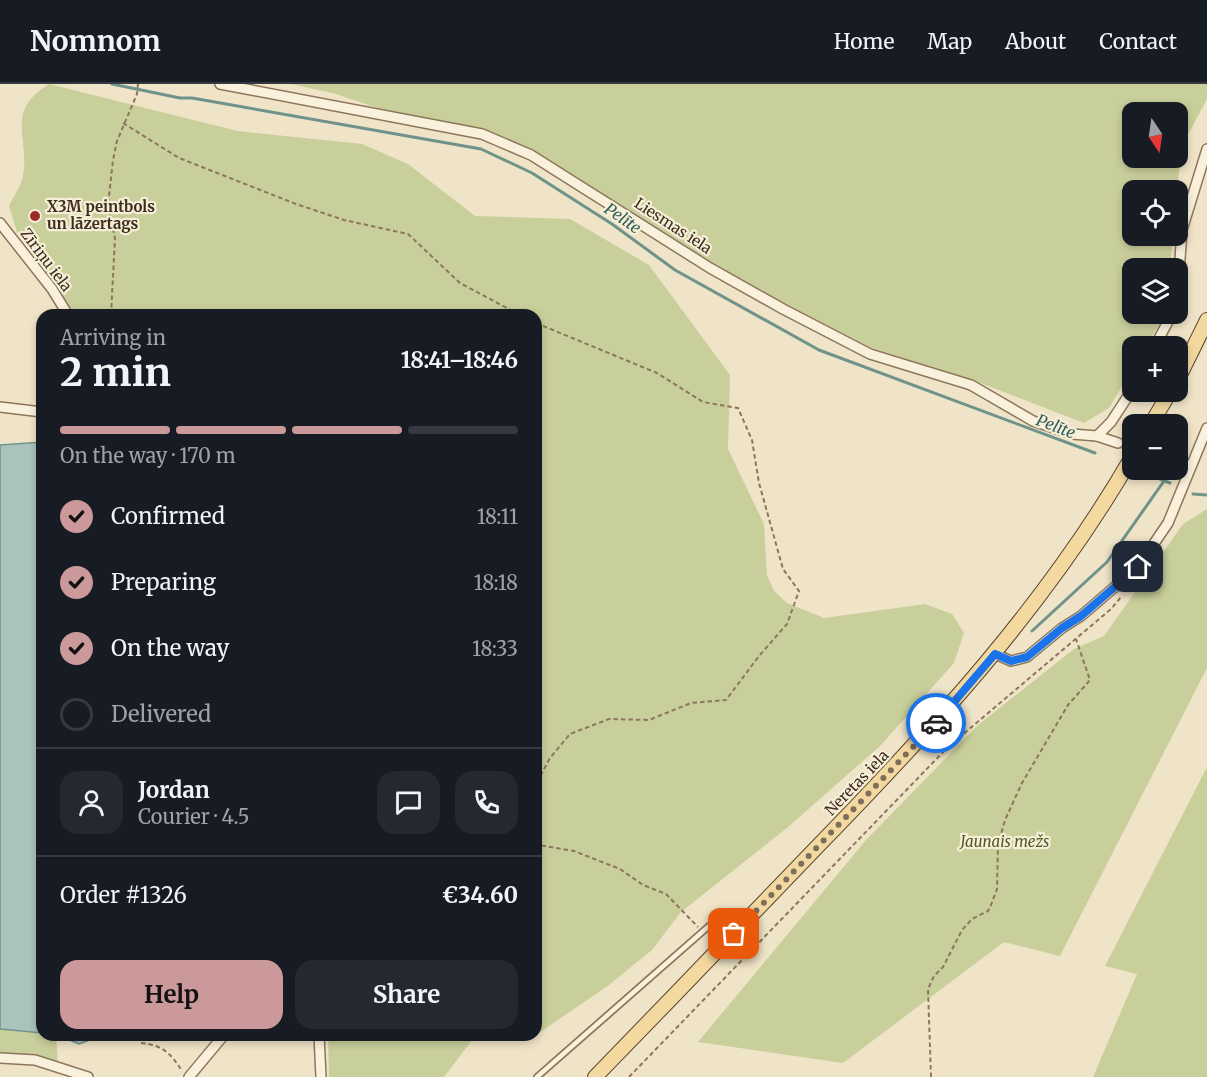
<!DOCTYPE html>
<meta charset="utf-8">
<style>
:root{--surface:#171b24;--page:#242831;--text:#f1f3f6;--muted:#9ea1a6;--line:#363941;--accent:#cc999b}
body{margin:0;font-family:Merriweather,serif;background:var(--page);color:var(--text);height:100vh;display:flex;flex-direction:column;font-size:22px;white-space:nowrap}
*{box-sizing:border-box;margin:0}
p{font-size:20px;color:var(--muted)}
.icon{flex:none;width:33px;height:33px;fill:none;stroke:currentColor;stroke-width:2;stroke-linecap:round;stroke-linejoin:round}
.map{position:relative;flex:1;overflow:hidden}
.panel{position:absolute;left:36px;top:225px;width:506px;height:732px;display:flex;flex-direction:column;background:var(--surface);border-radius:18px;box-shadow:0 3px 9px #0003}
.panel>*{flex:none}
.needle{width:39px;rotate:167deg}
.controls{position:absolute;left:1122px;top:18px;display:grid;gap:12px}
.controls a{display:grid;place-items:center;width:66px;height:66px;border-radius:12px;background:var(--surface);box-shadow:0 3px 9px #0003;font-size:30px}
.pin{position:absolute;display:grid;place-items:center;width:51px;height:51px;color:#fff;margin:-26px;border-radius:12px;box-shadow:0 3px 9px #0006}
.courier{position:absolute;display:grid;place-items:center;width:60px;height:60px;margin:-30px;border:4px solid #1a73e8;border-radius:50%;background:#fff;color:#222;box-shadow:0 2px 8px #0007}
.summary em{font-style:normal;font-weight:700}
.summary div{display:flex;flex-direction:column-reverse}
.summary{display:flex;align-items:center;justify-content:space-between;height:102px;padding:0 24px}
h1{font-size:39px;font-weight:700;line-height:45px}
.bar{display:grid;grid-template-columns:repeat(4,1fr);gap:9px 6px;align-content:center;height:72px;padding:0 24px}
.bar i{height:8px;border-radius:4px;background:var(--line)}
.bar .current{background:var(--accent)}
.bar p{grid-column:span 4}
.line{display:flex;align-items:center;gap:15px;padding:0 24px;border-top:2px solid var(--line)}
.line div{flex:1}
.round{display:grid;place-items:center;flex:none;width:63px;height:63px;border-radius:18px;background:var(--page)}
ol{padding:0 24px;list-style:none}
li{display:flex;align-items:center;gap:18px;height:66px}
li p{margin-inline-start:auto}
li .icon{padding:6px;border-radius:50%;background:var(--accent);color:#111;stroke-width:4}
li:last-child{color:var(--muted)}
li i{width:33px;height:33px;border:3px solid var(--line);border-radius:50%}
.primary-button{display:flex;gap:12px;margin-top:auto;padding:12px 24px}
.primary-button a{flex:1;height:69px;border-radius:18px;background:var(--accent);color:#111;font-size:24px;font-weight:700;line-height:69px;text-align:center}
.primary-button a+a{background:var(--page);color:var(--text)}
header{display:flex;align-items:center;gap:36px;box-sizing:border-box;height:84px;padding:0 30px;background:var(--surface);border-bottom:2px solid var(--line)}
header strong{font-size:28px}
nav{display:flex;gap:33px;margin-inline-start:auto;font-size:21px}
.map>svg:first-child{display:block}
.green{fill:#c9cf9b;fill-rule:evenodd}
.water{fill:#a9c4bc;stroke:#6f938a;stroke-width:1.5}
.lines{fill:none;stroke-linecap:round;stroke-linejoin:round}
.stream{stroke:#6f938a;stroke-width:3}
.minor-tunnel{stroke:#ccc0a6;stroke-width:9;stroke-dasharray:9 4.5;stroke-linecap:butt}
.service-casing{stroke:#8d765c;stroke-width:8}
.minor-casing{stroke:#8d765c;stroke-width:12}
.primary-casing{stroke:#5b4430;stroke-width:16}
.path{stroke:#8d765c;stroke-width:2;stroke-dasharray:4.5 3;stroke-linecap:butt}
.service{stroke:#faf1dc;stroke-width:4.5}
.minor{stroke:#faf1dc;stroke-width:9}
.primary{stroke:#f3d9a0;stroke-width:14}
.done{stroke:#7c6e5b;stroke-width:6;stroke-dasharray:0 10.8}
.route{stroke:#1a73e8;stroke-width:8}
.poi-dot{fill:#9e2a2b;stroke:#f7eed8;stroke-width:2}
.labels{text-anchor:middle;stroke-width:4.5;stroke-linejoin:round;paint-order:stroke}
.poi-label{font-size:15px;font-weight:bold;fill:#3d2e20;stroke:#f7eed8;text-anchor:start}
.street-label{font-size:15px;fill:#3d2e20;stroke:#f7eed8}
.park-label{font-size:15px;font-style:italic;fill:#4d5a26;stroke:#f7eed8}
.water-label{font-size:16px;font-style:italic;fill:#2f5d5a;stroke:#f7eed8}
</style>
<header>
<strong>Nomnom</strong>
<nav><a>Home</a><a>Map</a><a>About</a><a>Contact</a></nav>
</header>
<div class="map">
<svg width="1207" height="993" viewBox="0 0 1207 993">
<rect width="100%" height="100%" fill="#f0e4c8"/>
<!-- green -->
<g class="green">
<path d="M49,0L238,47L362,60L408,80L475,132L570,135L649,181L730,291L728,365L764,440L767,491L774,507L787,519L824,534L925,520L952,530L964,549L954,579L880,662L787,744L681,828L652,866L609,901L536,951V231H76L17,148L9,122C13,113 21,102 23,92C30,52 4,28 49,0Z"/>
<path d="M291,0H1207V15L1182,62L1177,106H1132V152H1173L1170,184H1132V230L1165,231L1146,262H1132V285L1109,324L1084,339L973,296L872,264L785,220L713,179L533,66L484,45L383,26L336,10ZM1178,28V74H1132V28Z"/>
<path d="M1207,425V584L1060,872L1004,858L843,979L698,958L866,756L978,641L1074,565L1104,552L1183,440Z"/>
<path d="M1207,683V993H1093L1137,890L1105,882Z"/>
<path d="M0,945L56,951L58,982L0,974Z"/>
<path d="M328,951H535H476L444,993H329Z"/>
</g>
<!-- water -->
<g class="water">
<path d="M42,358V949L0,945V361Z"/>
<path d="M57,951H103L79,960Z"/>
</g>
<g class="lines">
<!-- stream -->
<g class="stream">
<path d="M112,0L180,14H192L481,65L532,89L612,140L675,186L819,266L1095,369"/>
<path d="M1160,395L1170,399"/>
<path d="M1193,410L1207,411"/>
<path d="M1032,547L1107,478L1164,397"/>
</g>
<!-- minor-tunnel -->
<path class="minor-tunnel" d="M1118,359L1132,364"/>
<!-- service casing -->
<g class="service-casing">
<path id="service" d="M537,993L709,842"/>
</g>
<!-- minor casing -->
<g class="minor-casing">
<g id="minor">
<path d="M220,0L482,50L531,71L710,184L783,225L870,270L971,301L1033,337L1072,350L1097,352L1118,359"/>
<path d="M0,139L52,205L68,231"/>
<path d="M1178,204L1182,146L1207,65"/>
<path d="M1155,262L1172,230"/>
<path d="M0,323L42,328"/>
<path d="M1097,352L1111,338L1132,306"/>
<path d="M1178,378L1191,382"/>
<path d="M995,570L1011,577L1027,573L1062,544L1081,532L1138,483L1168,439L1207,344"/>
<path d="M319,951L321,993"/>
<path d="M0,974L35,976L88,993"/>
<path d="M189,993L224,951"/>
</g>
</g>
<!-- primary casing -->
<g class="primary-casing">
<g id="primary">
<path d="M1178,295L1207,236"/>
<path d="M1151,340L1170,308"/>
<path d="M595,993C669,917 743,840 816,764C934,643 1047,520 1132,373"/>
</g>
</g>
<!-- path -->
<g class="path">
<path d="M123,39L179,74L296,120L344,136L408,150L460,199L520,231"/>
<path d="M111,231L115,154L108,121L113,76L117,57L137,10L138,0"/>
<path d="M536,239L657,289L703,318L738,324L752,356L759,399L783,485L799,507L787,540L759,572L726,616L691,619L649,636L609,635L570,650L550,674L536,700"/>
<path d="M536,757L539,761L574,767L620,785L643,801L666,810L698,843"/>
<path d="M141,959C162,961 171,969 182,987"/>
<path d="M629,993L948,663L1111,525L1122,512"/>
<path d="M931,993L928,905L934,892L943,883L962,846L972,835L988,827L991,821L997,805L998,761L1005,736L1022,699L1068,621L1090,596L1076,555"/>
</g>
<!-- service -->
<use href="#service" class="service"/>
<!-- minor -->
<use href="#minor" class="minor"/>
<!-- primary -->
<use href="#primary" class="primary"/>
</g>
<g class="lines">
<!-- done -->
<path class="done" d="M734,850L936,639"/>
<!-- route -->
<path class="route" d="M936,639L995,570L1011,577L1027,573L1062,544L1081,532L1138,483"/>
</g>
<!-- markers -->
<circle class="poi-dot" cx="35" cy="132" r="6"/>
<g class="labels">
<!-- poi labels -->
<g class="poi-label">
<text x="47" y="128">X3M peintbols<tspan x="47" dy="17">un lāzertags</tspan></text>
</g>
<!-- street labels -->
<g class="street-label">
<text transform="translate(673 142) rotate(33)" y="5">Liesmas iela</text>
<text transform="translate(46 176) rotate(53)" y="5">Zīriņu iela</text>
<text transform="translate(857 699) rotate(-46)" y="5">Neretas iela</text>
</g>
<!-- park labels -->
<g class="park-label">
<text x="1005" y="763">Jaunais mežs</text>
</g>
<!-- water labels -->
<g class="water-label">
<text transform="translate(623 134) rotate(35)" y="6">Pelīte</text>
<text transform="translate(1056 342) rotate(21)" y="6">Pelīte</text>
</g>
</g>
</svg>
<div class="controls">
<a><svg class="needle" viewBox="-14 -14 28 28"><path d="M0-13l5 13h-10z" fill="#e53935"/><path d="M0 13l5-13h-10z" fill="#9ea1a6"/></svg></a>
<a><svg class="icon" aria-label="locate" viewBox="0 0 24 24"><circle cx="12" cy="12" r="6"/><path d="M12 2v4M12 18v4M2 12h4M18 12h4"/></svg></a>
<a><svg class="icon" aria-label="layers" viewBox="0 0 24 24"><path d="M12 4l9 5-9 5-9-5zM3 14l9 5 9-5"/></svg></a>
<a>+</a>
<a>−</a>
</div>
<div class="pin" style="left:734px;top:850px;background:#ea580c"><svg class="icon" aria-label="bag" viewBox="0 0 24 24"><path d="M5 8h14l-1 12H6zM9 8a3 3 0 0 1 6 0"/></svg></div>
<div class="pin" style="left:1138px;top:483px;background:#1f2937"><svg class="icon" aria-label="home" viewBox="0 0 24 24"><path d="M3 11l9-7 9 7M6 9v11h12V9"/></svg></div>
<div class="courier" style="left:936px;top:639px"><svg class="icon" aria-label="car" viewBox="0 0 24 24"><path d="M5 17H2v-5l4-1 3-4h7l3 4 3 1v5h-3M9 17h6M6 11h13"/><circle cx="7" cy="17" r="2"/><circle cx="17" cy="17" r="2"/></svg></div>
<section class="panel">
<div class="summary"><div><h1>2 min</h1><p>Arriving in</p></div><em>18:41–18:46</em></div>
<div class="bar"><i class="current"></i><i class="current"></i><i class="current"></i><i></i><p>On the way · 170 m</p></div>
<ol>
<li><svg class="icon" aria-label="check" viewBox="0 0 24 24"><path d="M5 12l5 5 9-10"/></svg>Confirmed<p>18:11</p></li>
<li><svg class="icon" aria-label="check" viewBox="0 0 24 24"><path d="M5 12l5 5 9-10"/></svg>Preparing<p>18:18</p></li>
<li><svg class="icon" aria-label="check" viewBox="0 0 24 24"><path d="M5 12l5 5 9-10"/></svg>On the way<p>18:33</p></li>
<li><i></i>Delivered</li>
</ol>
<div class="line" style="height:108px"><a class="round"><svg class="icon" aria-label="person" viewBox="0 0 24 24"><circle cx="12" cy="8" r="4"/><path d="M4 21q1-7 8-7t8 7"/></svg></a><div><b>Jordan</b><p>Courier · 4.5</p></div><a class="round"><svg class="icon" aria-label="chat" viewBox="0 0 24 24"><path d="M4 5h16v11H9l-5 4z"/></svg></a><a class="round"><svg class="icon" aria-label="phone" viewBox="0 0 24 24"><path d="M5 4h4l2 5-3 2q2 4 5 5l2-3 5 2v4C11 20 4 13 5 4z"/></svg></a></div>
<div class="line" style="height:78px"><div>Order #1326</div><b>€34.60</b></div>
<div class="primary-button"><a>Help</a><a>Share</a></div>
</section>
</div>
